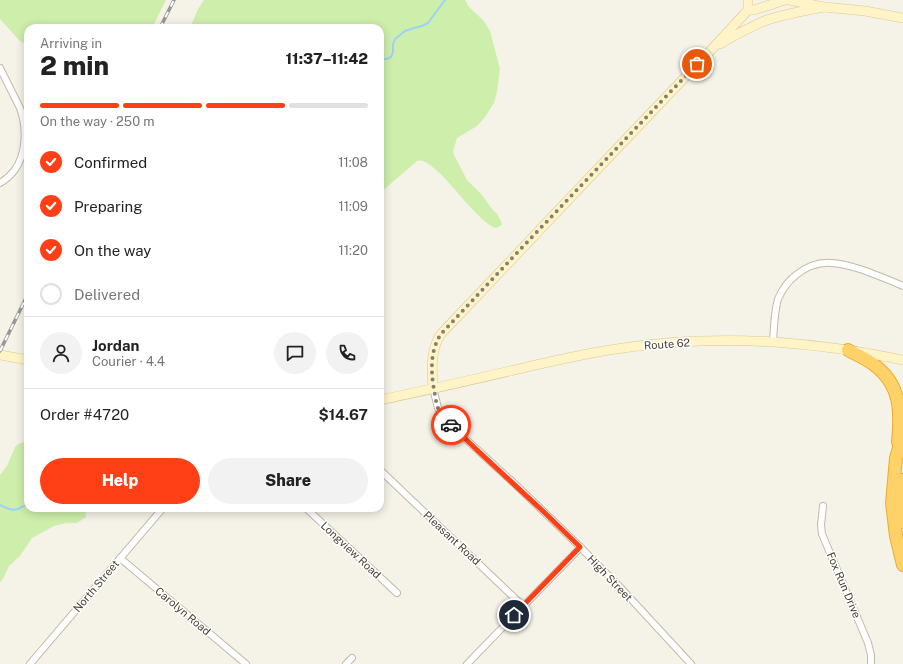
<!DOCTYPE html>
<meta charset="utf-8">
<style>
:root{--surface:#fff;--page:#f2f2f2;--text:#222;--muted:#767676;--line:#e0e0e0;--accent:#ff3f15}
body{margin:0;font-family:"Public Sans",sans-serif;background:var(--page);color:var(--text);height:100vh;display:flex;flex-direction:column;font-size:15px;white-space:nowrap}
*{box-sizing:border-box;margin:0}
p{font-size:13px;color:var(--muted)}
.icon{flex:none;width:22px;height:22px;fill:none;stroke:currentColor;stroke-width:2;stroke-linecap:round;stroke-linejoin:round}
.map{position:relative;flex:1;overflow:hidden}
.details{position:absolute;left:24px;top:24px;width:360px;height:488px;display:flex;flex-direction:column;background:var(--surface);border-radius:12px;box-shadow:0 2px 10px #0003}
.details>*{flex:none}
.pin{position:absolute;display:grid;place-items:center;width:34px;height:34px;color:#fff;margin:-17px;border:2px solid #fff;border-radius:50%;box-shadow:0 1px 4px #0007}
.courier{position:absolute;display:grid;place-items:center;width:40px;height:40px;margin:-20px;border:3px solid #ff3f15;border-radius:50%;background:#fff;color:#222;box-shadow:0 1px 5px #0007}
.summary em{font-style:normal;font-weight:800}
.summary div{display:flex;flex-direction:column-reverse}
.summary{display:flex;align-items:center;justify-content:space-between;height:68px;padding:0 16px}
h1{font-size:26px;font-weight:800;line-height:30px}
.bar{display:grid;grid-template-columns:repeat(4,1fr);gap:6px 4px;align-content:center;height:48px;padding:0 16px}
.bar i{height:5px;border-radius:3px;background:var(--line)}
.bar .on{background:var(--accent)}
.bar p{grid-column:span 4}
.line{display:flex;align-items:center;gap:10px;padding:0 16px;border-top:1px solid var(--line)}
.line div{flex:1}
.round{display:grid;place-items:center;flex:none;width:42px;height:42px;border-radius:21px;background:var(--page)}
ol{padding:0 16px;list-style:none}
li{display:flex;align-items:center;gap:12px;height:44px}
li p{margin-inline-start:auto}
li .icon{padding:4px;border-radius:50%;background:var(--accent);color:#fff;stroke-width:4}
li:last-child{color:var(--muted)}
li i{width:22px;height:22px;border:2px solid var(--line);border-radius:50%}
.primary-button{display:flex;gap:8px;margin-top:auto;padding:8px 16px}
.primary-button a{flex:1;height:46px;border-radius:24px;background:var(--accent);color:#fff;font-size:16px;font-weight:800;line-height:46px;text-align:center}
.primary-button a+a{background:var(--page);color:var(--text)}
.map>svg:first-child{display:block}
.green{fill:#ceeeac}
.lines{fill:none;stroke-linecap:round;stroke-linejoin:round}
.stream{stroke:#9dd1f9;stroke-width:2}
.street-casing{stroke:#c2baa9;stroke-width:8}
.secondary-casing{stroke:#dac992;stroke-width:10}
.highway-casing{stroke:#efab28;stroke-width:14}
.street{stroke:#fff;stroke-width:6}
.secondary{stroke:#fff3c8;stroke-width:9}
.highway{stroke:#ffd169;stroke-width:12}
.rail-casing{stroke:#979797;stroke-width:3.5}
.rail{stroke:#fff;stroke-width:2;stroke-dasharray:6;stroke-linecap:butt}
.done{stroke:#868073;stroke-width:4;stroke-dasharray:0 7.2}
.route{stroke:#ff3f15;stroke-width:5}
.labels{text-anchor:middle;stroke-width:3;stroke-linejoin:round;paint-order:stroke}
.street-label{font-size:11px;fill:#4a4235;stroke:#fff}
</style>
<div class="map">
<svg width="903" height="664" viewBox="0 0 903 664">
<rect width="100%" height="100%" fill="#f5f2e7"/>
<!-- green -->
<g class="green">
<path d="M0,0H166L152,28H28V45L20,41L0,19Z"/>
<path d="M204,0H465L469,7L484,21L490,31L500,69L497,92L494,103L485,117L477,126L457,138L453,151L454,155L467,180L482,195L492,209L497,214L501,221L502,225L496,228C475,222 434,154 417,161L380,193V28H190L198,9Z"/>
<path d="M28,441V508H85L86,517L77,523H66L54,526L32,538L20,556L9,566L3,579L0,582V475L7,466L15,447L18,444Z"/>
</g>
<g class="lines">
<!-- stream -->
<g class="stream">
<path d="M380,59H387L391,57L393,52V44L395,39L405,31L414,28L422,26L428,23L445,0"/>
<path d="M0,505C6,508 11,511 18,509C22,507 24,505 28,505"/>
</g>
<!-- street casing -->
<g class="street-casing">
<g id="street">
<path d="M0,68L20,108C27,127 27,154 14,171C10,176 5,180 0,183"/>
<path d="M773,342C774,328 774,313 778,299C782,290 788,281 796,275C818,257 838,262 863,270C876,275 890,280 903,286"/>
<path d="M433,388L438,408L444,417L457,431L517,486L568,535L619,586L691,664"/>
<path d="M380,470L523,606"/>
<path d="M823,506L821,525L822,534L868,643L871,655V664"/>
<path d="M306,508L397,593"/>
<path d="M120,558L246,664"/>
<path d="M30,664L163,508"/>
<path d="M346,664L352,658"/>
<path d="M467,664L581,547"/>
</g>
</g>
<!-- secondary casing -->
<g class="secondary-casing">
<g id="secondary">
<path d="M789,0L824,7L865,11L903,18"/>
<path d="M748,10H754L785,0"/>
<path d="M720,44C734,35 749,28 764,21C783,14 804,11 824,7"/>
<path d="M0,355L28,360"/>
<path d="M433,388C432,370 430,350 441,334L627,138L712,49L748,10V0"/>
<path d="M380,400C423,391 467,381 510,371C548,362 585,353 623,348C672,341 724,339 774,342C817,345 861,351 903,360"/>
</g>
</g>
<!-- highway casing -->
<g class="highway-casing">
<g id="highway">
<path d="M848,350C857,355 865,358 873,364C901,384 901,411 898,442"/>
<path d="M903,434L896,458L892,503L896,536L903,565"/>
<path d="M903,480L902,500L903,522"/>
</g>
</g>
<!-- street -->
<use href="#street" class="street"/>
<!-- secondary -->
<use href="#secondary" class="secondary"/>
<!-- highway -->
<use href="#highway" class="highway"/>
<!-- rail casing -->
<g class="rail-casing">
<g id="rail">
<path d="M160,28L174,0"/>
<path d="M0,351L28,294"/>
</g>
</g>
<!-- rail -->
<use href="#rail" class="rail"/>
</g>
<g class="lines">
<!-- done -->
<path class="done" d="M451,425C446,420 441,414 438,408C436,404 436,399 435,395C431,375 429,352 441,334L513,257L697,64"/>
<!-- route -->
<path class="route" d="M451,425L477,450L545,513L580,547L514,615"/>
</g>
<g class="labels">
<!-- street labels -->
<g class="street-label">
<text transform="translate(667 344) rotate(-4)" y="4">Route 62</text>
<text transform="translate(452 538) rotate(43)" y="4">Pleasant Road</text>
<text transform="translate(351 550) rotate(43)" y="4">Longview Road</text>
<text transform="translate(610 578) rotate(46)" y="4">High Street</text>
<text transform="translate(844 585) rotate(67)" y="4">Fox Run Drive</text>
<text transform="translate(96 586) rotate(-50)" y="4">North Street</text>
<text transform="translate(183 611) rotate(40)" y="4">Carolyn Road</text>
</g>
</g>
</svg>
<div class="pin" style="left:697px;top:64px;background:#ea580c"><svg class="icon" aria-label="bag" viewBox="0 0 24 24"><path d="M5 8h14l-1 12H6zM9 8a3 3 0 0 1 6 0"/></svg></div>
<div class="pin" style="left:514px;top:615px;background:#1f2937"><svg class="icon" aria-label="home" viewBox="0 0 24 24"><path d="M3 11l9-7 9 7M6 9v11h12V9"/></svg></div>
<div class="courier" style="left:451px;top:425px"><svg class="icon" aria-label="car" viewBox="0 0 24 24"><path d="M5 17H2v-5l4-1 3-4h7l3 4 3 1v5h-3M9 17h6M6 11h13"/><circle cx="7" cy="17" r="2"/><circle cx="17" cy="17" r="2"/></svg></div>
<section class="details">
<div class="summary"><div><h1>2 min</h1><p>Arriving in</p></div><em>11:37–11:42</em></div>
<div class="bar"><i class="on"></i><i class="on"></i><i class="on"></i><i></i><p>On the way · 250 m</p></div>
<ol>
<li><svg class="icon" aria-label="check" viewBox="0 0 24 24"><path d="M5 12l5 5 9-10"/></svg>Confirmed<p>11:08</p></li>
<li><svg class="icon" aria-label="check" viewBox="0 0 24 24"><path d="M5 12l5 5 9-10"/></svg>Preparing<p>11:09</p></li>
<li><svg class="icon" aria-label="check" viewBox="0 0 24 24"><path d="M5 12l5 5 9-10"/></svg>On the way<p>11:20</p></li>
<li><i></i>Delivered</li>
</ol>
<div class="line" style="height:72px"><a class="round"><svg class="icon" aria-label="person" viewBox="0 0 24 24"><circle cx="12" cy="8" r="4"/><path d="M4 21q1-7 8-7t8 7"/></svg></a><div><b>Jordan</b><p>Courier · 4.4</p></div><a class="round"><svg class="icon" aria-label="chat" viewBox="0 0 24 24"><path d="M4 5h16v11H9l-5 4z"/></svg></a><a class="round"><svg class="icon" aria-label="phone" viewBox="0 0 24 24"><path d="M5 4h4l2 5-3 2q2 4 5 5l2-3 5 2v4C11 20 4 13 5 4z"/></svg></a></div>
<div class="line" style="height:52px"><div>Order #4720</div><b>$14.67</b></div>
<div class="primary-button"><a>Help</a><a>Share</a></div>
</section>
</div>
